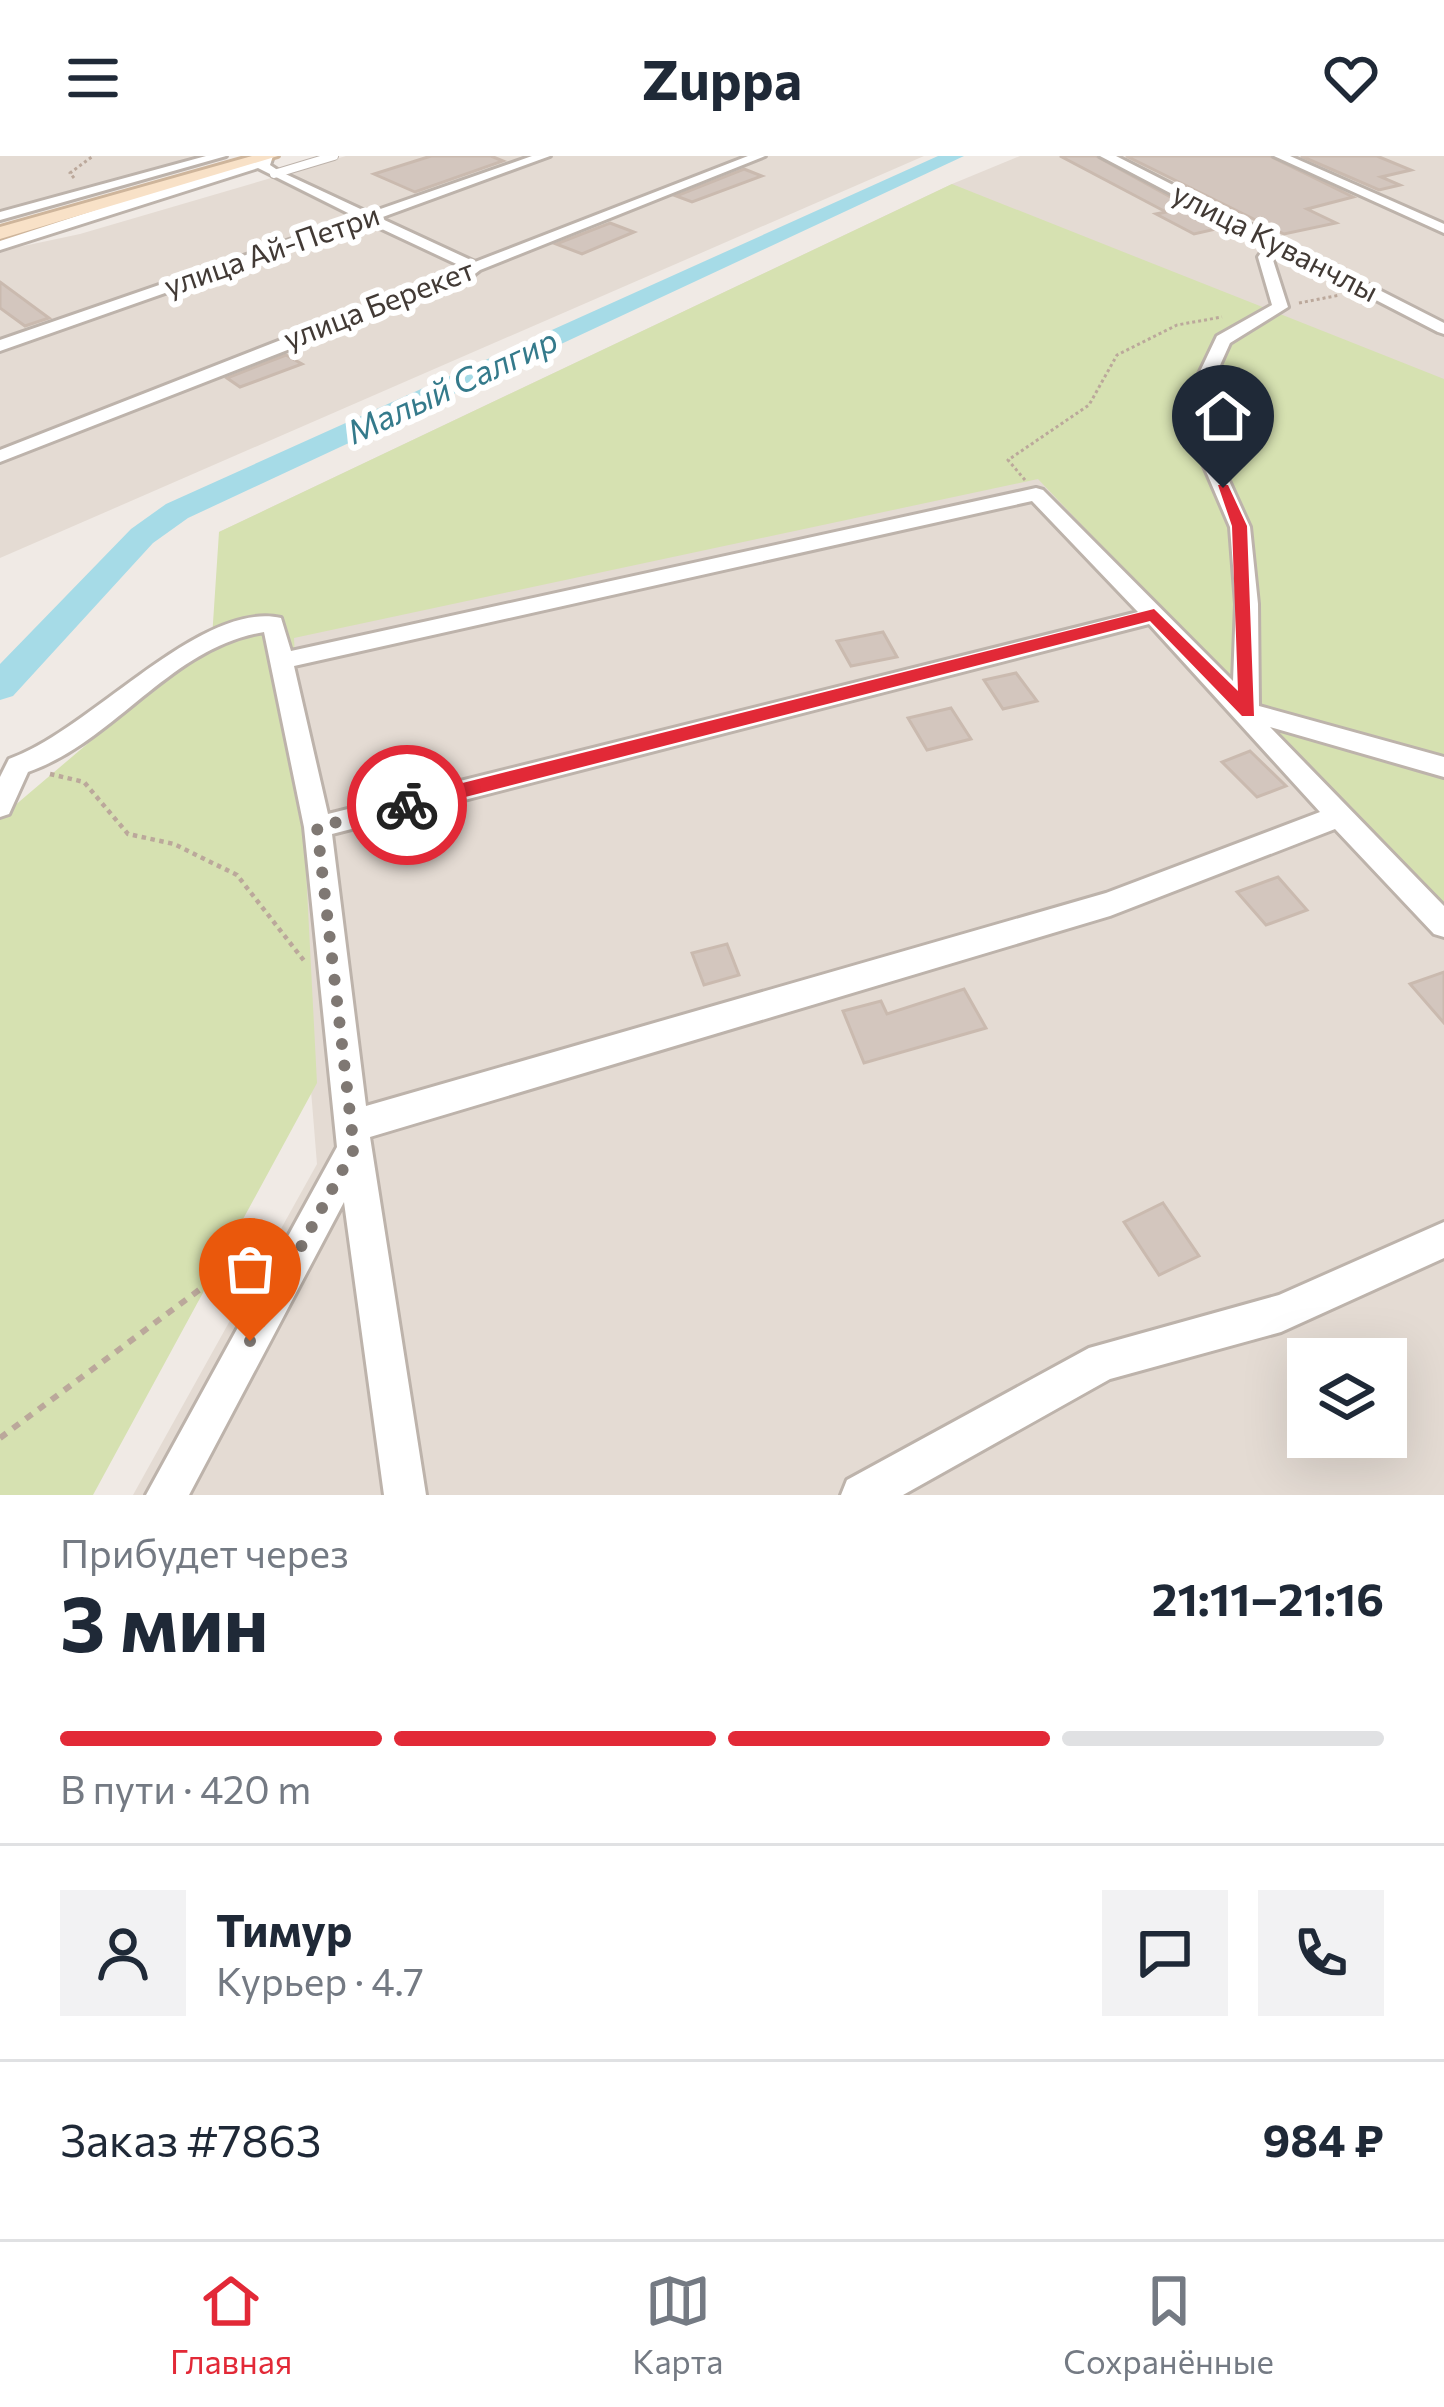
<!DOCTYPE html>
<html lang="ru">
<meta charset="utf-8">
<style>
:root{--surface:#fff;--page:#f2f2f3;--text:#1f2937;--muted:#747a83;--line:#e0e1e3;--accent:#e22937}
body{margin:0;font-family:Commissioner,sans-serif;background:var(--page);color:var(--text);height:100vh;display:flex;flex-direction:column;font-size:45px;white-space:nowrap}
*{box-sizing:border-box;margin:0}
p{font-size:39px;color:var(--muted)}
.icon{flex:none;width:66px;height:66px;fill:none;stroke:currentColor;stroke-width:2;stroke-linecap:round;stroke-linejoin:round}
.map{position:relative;height:1339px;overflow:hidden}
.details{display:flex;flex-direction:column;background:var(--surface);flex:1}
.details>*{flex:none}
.controls{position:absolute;left:1287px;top:1182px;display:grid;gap:24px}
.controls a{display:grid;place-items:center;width:120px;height:120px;border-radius:0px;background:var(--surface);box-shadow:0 12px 48px #0002;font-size:60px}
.pin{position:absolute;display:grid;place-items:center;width:102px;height:102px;color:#fff;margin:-123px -51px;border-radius:50% 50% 50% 0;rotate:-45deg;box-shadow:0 0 12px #0007}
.pin .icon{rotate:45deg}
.courier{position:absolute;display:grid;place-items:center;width:120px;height:120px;margin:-60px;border:9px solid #e22937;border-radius:50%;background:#fff;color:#222;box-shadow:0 3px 15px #0007}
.head em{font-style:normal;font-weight:700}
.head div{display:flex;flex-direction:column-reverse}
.head{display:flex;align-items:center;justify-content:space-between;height:204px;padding:0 60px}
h1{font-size:78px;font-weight:700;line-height:90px}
.bar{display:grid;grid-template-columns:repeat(4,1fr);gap:18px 12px;align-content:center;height:144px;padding:0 60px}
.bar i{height:15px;border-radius:9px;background:var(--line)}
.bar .active{background:var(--accent)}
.bar p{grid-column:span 4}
.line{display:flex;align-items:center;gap:30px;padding:0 60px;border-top:3px solid var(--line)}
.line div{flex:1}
.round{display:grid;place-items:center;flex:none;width:126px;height:126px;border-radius:0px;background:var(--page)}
header{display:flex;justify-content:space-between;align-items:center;height:156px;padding:0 60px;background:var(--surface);font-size:54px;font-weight:700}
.menu{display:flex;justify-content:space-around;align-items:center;height:168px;border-top:3px solid var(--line);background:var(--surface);font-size:33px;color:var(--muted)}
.menu a{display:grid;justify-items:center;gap:6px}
.menu .active{color:var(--accent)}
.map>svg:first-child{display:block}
.residential{fill:#e4dbd3;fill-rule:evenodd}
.green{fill:#d6e1b1}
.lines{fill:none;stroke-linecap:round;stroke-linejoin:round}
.river{fill:#a6dbe7;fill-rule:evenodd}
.building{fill:#d3c6be;stroke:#cabaaf;stroke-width:3}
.lane-casing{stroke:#bdb3ab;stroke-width:10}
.street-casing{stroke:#bdb3ab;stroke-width:6}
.secondary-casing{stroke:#ceb59b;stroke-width:6}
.path-far2{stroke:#bba89b;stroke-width:3;stroke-dasharray:3 3;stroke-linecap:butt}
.path-far1{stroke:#bba89b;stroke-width:4.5;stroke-dasharray:4.5 4.5;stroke-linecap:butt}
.path{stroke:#bba89b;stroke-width:6;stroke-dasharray:8 8;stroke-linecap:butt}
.lane{stroke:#fff;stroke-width:8}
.street{fill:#fff;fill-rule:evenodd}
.secondary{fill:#f8e1c7;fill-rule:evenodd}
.route{fill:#e22937}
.done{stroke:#7f7873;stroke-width:12;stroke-dasharray:0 21.6}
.labels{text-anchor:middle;stroke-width:12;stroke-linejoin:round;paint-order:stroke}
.far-street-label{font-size:30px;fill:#423a35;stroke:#fff}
.far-water-label{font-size:33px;font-style:italic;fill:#347a8b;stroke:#fff}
</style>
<header><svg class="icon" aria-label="menu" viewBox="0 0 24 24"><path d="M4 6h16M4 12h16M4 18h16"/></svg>Zuppa<svg class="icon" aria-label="heart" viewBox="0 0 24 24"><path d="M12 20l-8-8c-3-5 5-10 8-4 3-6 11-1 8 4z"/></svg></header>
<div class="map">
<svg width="1444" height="1339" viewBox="0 0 1444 1339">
<rect width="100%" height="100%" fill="#f0eae5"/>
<!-- residential -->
<g class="residential">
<path d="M0,0H204L0,56Z"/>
<path d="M346,0H924L0,402V95L80,78Z"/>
<path d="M1020,0H1444V1339H133L317,1008L294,726L219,376L952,28ZM1308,1203H1386V1281H1308Z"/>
</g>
<!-- green -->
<path class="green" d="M952,28L1444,223V750L1038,323L294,482L317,927L93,1339H0V662L212,482L219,376Z"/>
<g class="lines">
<!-- river -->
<path class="river" d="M938,0H964L188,362L153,387L13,540L0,544V508L131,373L166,348Z"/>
</g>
<!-- building -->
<g class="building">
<path d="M431,0H491L503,5L415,36L374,18Z"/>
<path d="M1060,0H1096L1225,71L1194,78L1156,58L1166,56Z"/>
<path d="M1126,0H1270L1353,41L1307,53L1336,67L1284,78Z"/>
<path d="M1301,0H1377L1411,14L1381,21L1400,29L1379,34Z"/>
<path d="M744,13L762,20L692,46L676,40Z"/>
<path d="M610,67L634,76L582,98L556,88Z"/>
<path d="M0,126L49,162L25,170L0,152Z"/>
<path d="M286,199L302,208L240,231L227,222Z"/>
<path d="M883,476L897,501L851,510L837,485Z"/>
<path d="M1016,517L1037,545L1003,553L984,524Z"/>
<path d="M951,552L971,583L927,594L908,562Z"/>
<path d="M1250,595L1286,630L1257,641L1222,606Z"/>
<path d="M1278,721L1307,754L1266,769L1237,736Z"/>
<path d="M727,788L739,819L704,829L692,797Z"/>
<path d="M1444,816V867L1410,828Z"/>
<path d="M964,833L986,872L864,907L843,855L881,845L887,858Z"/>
<path d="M1163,1047L1199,1100L1159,1119L1124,1066Z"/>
</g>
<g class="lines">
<!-- lane casing -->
<g class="lane-casing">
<path id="lane" d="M274,18L334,0"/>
</g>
<!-- street casing -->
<g class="street-casing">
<g id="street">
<path d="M206,0H226L0,64V56Z"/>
<path d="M261,0H273L270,9L279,15L369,57L532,0H550L380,62L475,106L748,0H765L480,114L467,124L0,306V294L465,112L367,66L0,195V184L356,61L258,12L0,94V85Z"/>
<path d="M1100,0H1116L1444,167V178L1438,176L1277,93L1272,101L1288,151L1230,187L1203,247L1215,294L1250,371L1258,448L1259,550L1444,601V621L1270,571L1444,750V781L1434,778L1335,673L1110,760L370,981L426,1339H384L344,1046L189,1339H146L337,991L304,671L264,476C170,491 116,585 28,616L9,658L0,661V621L9,603C90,575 200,444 281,462L291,495L1036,332L1043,334L1233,525L1236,448L1230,371L1197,294L1185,247L1217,180L1272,149L1258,101L1267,88ZM1032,345L1138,456L328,658L294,510ZM1149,468L1320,656L1106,737L366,950L332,678Z"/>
<path d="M1274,0H1290L1444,68V77Z"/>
<path d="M1444,1066V1102L1281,1176L1110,1223L903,1339H841L847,1324L1089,1192L1279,1139Z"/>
</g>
</g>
<!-- secondary casing -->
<g class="secondary-casing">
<path id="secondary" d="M252,0H278L0,83V71Z"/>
</g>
<!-- path-far2 -->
<g class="path-far2">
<path d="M74,22L70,17L93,0"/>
<path d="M1299,147L1340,139"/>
<path d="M1025,324L1008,304L1089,249L1117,199L1177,169L1222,161"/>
</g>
<!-- path-far1 -->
<path class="path-far1" d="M50,618L84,626L128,678L174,688L237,719L305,806"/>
<!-- path -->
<path class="path" d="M0,1282L234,1108H260"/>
<!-- lane -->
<use href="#lane" class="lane"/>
<!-- street -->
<use href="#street" class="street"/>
<!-- secondary -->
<use href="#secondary" class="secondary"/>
</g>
<!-- route -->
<path class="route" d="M1218,329H1228L1247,370L1254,560H1242L1150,465L407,656L397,649L407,641L1154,453L1238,535L1232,370Z"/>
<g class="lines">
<!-- done -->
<path class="done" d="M250,1185L354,993L317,671L407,649"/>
</g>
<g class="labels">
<!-- far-street labels -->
<g class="far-street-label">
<text transform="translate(1275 87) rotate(27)" y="10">улица Куванчлы</text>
<text transform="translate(272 95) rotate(-19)" y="10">улица Ай-Петри</text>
<text transform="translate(379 149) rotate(-21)" y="10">улица Берекет</text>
</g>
<!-- far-water labels -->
<g class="far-water-label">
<text transform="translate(452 230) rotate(-25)" y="12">Малый Салгир</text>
</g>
</g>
</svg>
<div class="controls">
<a><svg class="icon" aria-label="layers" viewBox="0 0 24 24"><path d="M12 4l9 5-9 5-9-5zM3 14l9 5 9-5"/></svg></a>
</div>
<div class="pin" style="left:250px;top:1185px;background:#ea580c"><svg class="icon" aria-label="bag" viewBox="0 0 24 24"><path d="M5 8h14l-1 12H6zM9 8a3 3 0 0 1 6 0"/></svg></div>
<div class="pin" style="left:1223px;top:332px;background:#1f2937"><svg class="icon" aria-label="home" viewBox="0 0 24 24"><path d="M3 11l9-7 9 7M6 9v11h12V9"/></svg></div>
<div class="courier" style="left:407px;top:649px"><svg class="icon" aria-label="bike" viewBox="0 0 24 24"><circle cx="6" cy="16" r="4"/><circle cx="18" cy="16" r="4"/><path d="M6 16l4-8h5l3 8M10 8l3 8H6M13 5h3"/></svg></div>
</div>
<section class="details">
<div class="head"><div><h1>3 мин</h1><p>Прибудет через</p></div><em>21:11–21:16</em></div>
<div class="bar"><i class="active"></i><i class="active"></i><i class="active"></i><i></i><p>В пути · 420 m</p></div>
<div class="line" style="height:216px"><a class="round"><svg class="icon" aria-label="person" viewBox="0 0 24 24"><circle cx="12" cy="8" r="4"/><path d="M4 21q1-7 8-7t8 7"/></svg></a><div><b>Тимур</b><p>Курьер · 4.7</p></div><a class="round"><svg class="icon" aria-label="chat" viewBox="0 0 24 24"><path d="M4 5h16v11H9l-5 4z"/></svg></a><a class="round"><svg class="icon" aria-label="phone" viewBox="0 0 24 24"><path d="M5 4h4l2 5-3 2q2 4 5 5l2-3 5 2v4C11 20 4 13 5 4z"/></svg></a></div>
<div class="line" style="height:156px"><div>Заказ #7863</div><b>984 ₽</b></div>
</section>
<nav class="menu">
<a class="active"><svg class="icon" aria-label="home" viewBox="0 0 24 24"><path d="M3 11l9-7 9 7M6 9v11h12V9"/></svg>Главная</a>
<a><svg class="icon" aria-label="map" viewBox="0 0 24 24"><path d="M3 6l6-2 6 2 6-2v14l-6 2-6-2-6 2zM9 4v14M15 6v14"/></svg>Карта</a>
<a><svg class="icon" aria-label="saved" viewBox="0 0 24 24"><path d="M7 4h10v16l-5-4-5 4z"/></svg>Сохранённые</a>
</nav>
